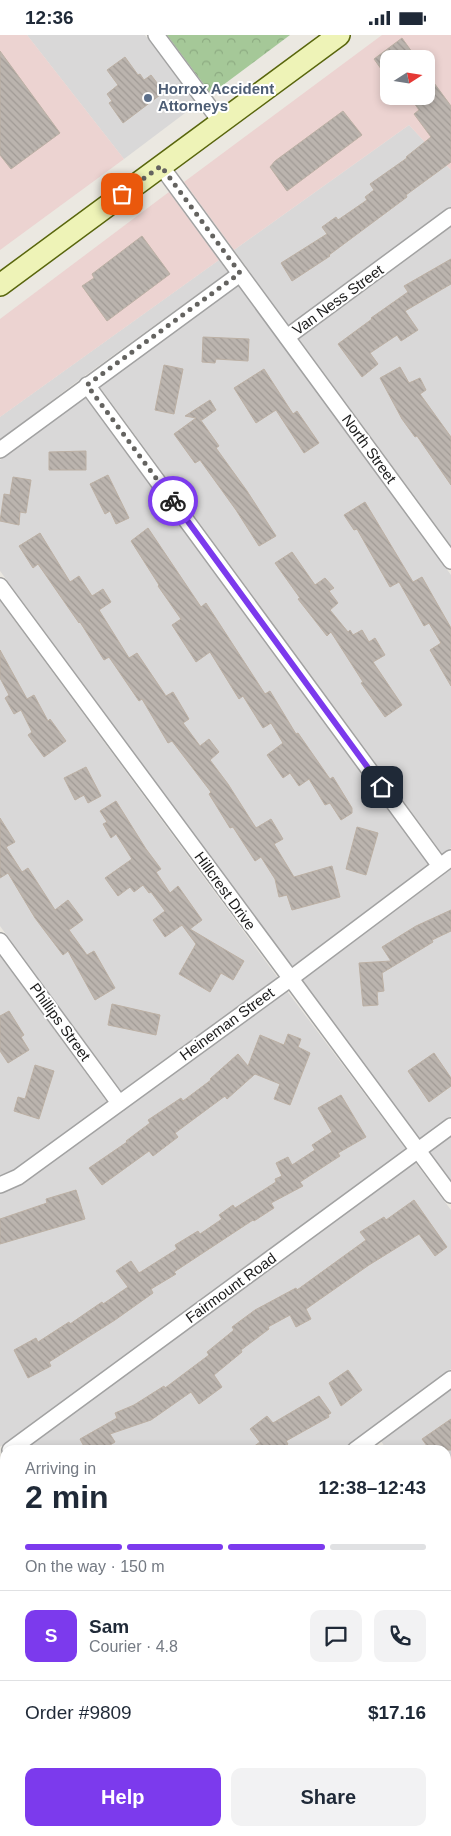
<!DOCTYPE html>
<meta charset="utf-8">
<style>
:root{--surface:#fff;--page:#f2f2f3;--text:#1f2937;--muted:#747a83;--line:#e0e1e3;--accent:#7c3aed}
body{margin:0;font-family:Arial,sans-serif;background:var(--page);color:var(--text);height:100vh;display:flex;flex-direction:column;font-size:19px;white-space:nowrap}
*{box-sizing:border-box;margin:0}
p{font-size:16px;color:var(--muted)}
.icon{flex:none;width:28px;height:28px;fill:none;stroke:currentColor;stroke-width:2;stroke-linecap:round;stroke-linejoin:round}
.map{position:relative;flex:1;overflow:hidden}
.side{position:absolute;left:0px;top:1410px;width:451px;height:391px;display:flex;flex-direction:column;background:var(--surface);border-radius:15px 15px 0 0;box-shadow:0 2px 8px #0003}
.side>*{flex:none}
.needle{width:32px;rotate:78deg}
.controls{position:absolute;left:380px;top:15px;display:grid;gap:10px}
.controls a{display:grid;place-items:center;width:55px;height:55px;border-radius:10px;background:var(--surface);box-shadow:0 2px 8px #0003;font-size:25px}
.pin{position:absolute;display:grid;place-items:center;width:42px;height:42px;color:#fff;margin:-21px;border-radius:10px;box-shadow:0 2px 8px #0006}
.courier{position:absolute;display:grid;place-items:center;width:50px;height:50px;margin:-25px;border:4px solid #7c3aed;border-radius:50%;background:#fff;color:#222;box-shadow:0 1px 6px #0007}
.summary em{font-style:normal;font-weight:600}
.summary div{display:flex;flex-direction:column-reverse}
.summary{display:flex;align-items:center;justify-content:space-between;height:85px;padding:0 25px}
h1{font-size:32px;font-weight:600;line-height:38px}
.bar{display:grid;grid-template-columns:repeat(4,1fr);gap:8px 5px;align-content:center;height:60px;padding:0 25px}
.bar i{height:6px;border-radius:4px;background:var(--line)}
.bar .selected{background:var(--accent)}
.bar p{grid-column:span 4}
.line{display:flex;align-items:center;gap:12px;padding:0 25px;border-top:1px solid var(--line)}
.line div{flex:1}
.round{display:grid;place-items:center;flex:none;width:52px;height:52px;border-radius:10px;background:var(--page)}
.button{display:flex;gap:10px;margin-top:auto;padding:10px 25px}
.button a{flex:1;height:58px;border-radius:10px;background:var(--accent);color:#fff;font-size:20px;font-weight:600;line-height:58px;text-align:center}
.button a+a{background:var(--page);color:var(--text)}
.status{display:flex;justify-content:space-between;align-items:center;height:35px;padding:0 25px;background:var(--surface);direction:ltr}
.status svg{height:14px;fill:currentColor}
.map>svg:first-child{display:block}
.residential{fill:#d9d8d8}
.commercial{fill:#ecd3d1;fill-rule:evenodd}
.forest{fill:url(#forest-crowns)}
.building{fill:url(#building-back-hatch);stroke:#bcb0a4}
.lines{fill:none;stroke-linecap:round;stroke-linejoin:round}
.street-casing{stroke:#a2a2a2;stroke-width:18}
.secondary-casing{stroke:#59660d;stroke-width:24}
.street{stroke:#fff;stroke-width:15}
.secondary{stroke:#eef3b7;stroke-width:21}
.done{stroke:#646360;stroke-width:5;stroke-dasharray:0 9}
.route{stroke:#7c3aed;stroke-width:6}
.service-dot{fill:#5c6f8a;stroke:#fff;stroke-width:2}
.labels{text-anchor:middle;stroke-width:4;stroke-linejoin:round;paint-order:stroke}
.service-label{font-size:15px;font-weight:bold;fill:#4e5e75;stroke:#fff;text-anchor:start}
.street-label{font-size:15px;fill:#1b1b1b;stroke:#fff}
</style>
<div class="status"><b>12:36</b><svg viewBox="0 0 49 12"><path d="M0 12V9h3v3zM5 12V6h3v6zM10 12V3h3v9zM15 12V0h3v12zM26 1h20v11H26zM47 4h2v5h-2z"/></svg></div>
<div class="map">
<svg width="451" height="1801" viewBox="0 0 451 1801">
<defs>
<pattern id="forest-crowns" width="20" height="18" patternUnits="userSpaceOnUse" patternTransform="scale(1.25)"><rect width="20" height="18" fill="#a5c898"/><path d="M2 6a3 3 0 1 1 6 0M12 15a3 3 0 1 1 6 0" fill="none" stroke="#8dab82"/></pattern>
<pattern id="building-back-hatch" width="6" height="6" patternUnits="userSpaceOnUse" patternTransform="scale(1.25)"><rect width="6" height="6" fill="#bbb4ae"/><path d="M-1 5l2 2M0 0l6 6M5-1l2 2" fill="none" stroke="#a09a95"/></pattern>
</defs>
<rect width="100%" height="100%" fill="#ebe8e1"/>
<!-- residential -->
<g class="residential">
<path d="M27,0H145L197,69L124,124Z"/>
<path d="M409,90L451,135V172L289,291L234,215Z"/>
<path d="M451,192V511L299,304Z"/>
<path d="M219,225L228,237L75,348L0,405V382Z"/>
<path d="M238,250L451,540V813L443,820L99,351Z"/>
<path d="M85,362L429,830L292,932L0,536V425Z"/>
<path d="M0,566L278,943L121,1056L0,891Z"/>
<path d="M451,834V1081L420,1104L301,945Z"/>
<path d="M0,921L107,1067L13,1136L0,1141Z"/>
<path d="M287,956L406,1114L0,1412V1158L21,1149Z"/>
<path d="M451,1101V1146L429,1116Z"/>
<path d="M415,1127L451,1175V1334L341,1415H24Z"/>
<path d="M451,1354V1501L446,1494V1415H387L381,1406Z"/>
<path d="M5,1429V1466L0,1459V1433Z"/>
<path d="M446,1524L451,1530V1801H412L408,1796H446Z"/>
<path d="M246,1796H386L390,1801H249Z"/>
</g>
<!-- commercial -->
<g class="commercial">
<path d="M0,0H27L124,124L0,215Z"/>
<path d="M382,0H451V135L409,90L234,215L184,147ZM389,24H426V61H389Z"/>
<path d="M169,157L219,225L0,382V284Z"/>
</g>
<!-- forest -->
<path class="forest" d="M167,0H290L211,59Z"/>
<!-- building -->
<g class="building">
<path d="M402,3L417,24H389V45L374,24Z"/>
<path d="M0,16L60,98L11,134L0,120Z"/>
<path d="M125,22L138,40L140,39L144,45L151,40L164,57L123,88L109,68L112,66L107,59L118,50L107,35Z"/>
<path d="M426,37L451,71V127L406,160L407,162L329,220L330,221L292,246L281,228L327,199L322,192L336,182L338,185L367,165L365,162L374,155L370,149L407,123L406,122L431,102L414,79L419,75L409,61H426Z"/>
<path d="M343,76L362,100L287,156L270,132L275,126Z"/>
<path d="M142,201L170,239L107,286L82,251L94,243L92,239Z"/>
<path d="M451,224V249L405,276L418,295L401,306L397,300L370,318L378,329L362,342L338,309L372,284L371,283L408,257L404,251Z"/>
<path d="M203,302L249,304L248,326L216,324L215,328L202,327Z"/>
<path d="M164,330L183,334L174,379L155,375Z"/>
<path d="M400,332L409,348L420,343L426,355L420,359L451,402V450L417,401L415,402L402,384L380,343Z"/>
<path d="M264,334L293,379L297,376L319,408L304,418L276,375L256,388L234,353Z"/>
<path d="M210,365L216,375L202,385L200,384L219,411L216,413L247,456L276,501L259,511L236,475L200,425L195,428L174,399L196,383L185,381Z"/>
<path d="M86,416V435H49V417Z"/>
<path d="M108,440L129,483L116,489L110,476L105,479L90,449Z"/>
<path d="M13,442L31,445L26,478L20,477L19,490L0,486L4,459L10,460Z"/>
<path d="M365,467L413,547L422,542L451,593V651L430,615L441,608L429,588L424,591L399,547L390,552L357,494L354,495L344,480Z"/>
<path d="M148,493L201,572L206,568L265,659L270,656L296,699L298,698L330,744L333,742L352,773V778L341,785L330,768L325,770L309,744L299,751L290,738L283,743L267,720L283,708L271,688L263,693L243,661L239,664L210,617L196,627L172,590L181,584L158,551L159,550L131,506Z"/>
<path d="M40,498L70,547L79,541L92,561L103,554L111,567L99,575L129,623L137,618L166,661L173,657L189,684L183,688L200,711L209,704L219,717L210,725L228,749L256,793L271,784L283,804L274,809L294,842L332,831L340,862L292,875L287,860L279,862L275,844L261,822L255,826L233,792L230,793L209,759L211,757L172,706L168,708L142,664L139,666L109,622L104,625L80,587L79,588L38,529L33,533L19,511Z"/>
<path d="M292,517L315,550L325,543L334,553L329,556L338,568L330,575L348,597L350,595L353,600L362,595L369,607L375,603L385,620L373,627L402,670L385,682L361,648L363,647L331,597L327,601L298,564L300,563L275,528Z"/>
<path d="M0,615L27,664L34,660L48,686L50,684L66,706L44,722L28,700L32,697L21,675L14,679L5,663L9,660L0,643Z"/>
<path d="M86,732L101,761L88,768L84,760L75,765L64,743Z"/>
<path d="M116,766L146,814L161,834L156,837L170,858L178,851L202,885L190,894L244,926L233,945L221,938L210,957L179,939L196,909L182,890L165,902L153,885L165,876L151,857L149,858L143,850L134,857L130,852L118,861L105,843L132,824L116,799L111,803L103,789L107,787L100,776Z"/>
<path d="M0,783L15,807L6,812L22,837L28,833L55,875L68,865L83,885L69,895L87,920L94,916L115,953L95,965L68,916L63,920L35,883L8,838L0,843Z"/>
<path d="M357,792L378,798L366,840L346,834Z"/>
<path d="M451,875V896L432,905L433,907L382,938L384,956L377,957L378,970L363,971L359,928L391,926L382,912L416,891Z"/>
<path d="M112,969L160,980L156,1000L108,990Z"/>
<path d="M9,976L24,1000L21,1002L29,1015L8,1028L0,1016V981Z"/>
<path d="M288,999L301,1004L298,1012L310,1018L290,1070L274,1064L280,1049L255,1039L227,1064L225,1061L175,1098L178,1102L153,1121L149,1116L102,1150L89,1133L127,1107L126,1106L150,1088L148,1085L181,1063L183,1066L211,1045L210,1044L238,1019L248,1031L260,1000L284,1010Z"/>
<path d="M434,1018L451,1043V1051L429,1067L408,1036Z"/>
<path d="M35,1030L54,1036L39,1084L14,1076L18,1062L25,1064Z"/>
<path d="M341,1060L366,1102L338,1118L340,1121L300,1147L303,1151L271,1168L274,1173L254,1186L253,1185L174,1237L176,1239L151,1254L153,1258L115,1285L49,1327L51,1331L28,1343L14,1315L36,1303L38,1307L69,1287L70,1289L102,1267L103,1269L128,1252L116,1236L131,1226L139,1238L177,1214L175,1210L198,1196L200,1199L222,1184L219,1180L233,1170L235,1173L276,1147L275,1144L282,1141L276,1128L288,1122L292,1130L315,1115L312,1110L332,1097L318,1073Z"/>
<path d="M76,1155L85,1184L0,1209V1184L47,1168L46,1164Z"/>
<path d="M414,1165L447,1212L435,1221L419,1199L369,1230L306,1274L311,1284L296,1292L290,1280L268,1292L269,1294L241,1315L242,1317L214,1340L222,1352L199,1369L191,1357L151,1385L110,1399L115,1407L102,1415H86L80,1404L117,1383L115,1378L134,1370L164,1351L165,1353L209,1320L207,1317L234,1295L232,1292L255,1275L296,1253L297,1255L366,1205L360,1197L384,1182L386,1185Z"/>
<path d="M348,1335L362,1355L341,1371L329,1348Z"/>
<path d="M319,1361L331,1378L328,1380L329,1382L286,1406L288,1409L280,1415H249L260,1407L250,1394L267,1381L273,1388Z"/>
<path d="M451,1384V1415H430L422,1404Z"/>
</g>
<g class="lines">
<!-- street casing -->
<g class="street-casing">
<g id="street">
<path d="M156,0L220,86"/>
<path d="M161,131L451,526"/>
<path d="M287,302L451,181"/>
<path d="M87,350L440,831"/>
<path d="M0,415L240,239"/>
<path d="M0,551L451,1160"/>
<path d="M0,906L119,1068"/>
<path d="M0,1150L18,1142L290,944L451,823"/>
<path d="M10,1415L451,1091"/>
<path d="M355,1415L451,1344"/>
<path d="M446,1509L451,1516"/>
<path d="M397,1796L401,1801"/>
</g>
</g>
<!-- secondary casing -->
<g class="secondary-casing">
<g id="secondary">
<path d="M0,250L339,0"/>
<path d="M0,1501L5,1507"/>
<path d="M221,1796L224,1801"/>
</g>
</g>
<!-- street -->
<use href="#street" class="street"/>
<!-- secondary -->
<use href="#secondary" class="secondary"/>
</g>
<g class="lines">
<!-- done -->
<path class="done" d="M122,159L161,131L240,238L87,350L173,466"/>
<!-- route -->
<path class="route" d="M173,466L382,752"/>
</g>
<!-- markers -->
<circle class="service-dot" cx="148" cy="63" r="5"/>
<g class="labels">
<!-- service labels -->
<g class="service-label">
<text x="158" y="59">Horrox Accident<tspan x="158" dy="17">Attorneys</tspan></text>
</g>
<!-- street labels -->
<g class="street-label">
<text transform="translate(338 265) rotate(-36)" y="5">Van Ness Street</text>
<text transform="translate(369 414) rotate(54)" y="5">North Street</text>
<text transform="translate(225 856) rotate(54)" y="5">Hillcrest Drive</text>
<text transform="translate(60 987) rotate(54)" y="5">Phillips Street</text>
<text transform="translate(227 989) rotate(-36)" y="5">Heineman Street</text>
<text transform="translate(231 1253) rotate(-36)" y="5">Fairmount Road</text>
</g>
</g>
</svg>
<div class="controls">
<a><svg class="needle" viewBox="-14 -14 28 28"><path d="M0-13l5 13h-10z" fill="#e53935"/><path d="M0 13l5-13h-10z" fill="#747a83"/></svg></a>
</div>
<div class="pin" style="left:122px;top:159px;background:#ea580c"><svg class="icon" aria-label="bag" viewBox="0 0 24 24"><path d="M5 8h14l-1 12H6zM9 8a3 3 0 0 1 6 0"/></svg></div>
<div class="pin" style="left:382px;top:752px;background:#1f2937"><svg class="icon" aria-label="home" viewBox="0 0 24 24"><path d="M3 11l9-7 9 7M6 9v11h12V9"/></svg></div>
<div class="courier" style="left:173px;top:466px"><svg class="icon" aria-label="bike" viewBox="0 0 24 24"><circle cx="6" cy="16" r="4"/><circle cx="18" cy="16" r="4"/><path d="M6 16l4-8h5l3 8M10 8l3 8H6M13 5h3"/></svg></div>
<section class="side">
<div class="summary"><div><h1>2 min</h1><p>Arriving in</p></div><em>12:38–12:43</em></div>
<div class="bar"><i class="selected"></i><i class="selected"></i><i class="selected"></i><i></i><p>On the way · 150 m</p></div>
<div class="line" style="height:90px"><b class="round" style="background:var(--accent);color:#fff">S</b><div><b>Sam</b><p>Courier · 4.8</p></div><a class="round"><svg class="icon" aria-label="chat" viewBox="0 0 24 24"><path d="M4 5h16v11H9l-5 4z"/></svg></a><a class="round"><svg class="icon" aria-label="phone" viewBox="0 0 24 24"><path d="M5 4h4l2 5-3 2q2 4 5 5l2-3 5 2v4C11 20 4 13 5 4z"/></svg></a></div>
<div class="line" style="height:65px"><div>Order #9809</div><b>$17.16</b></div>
<div class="button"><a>Help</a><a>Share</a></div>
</section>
</div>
